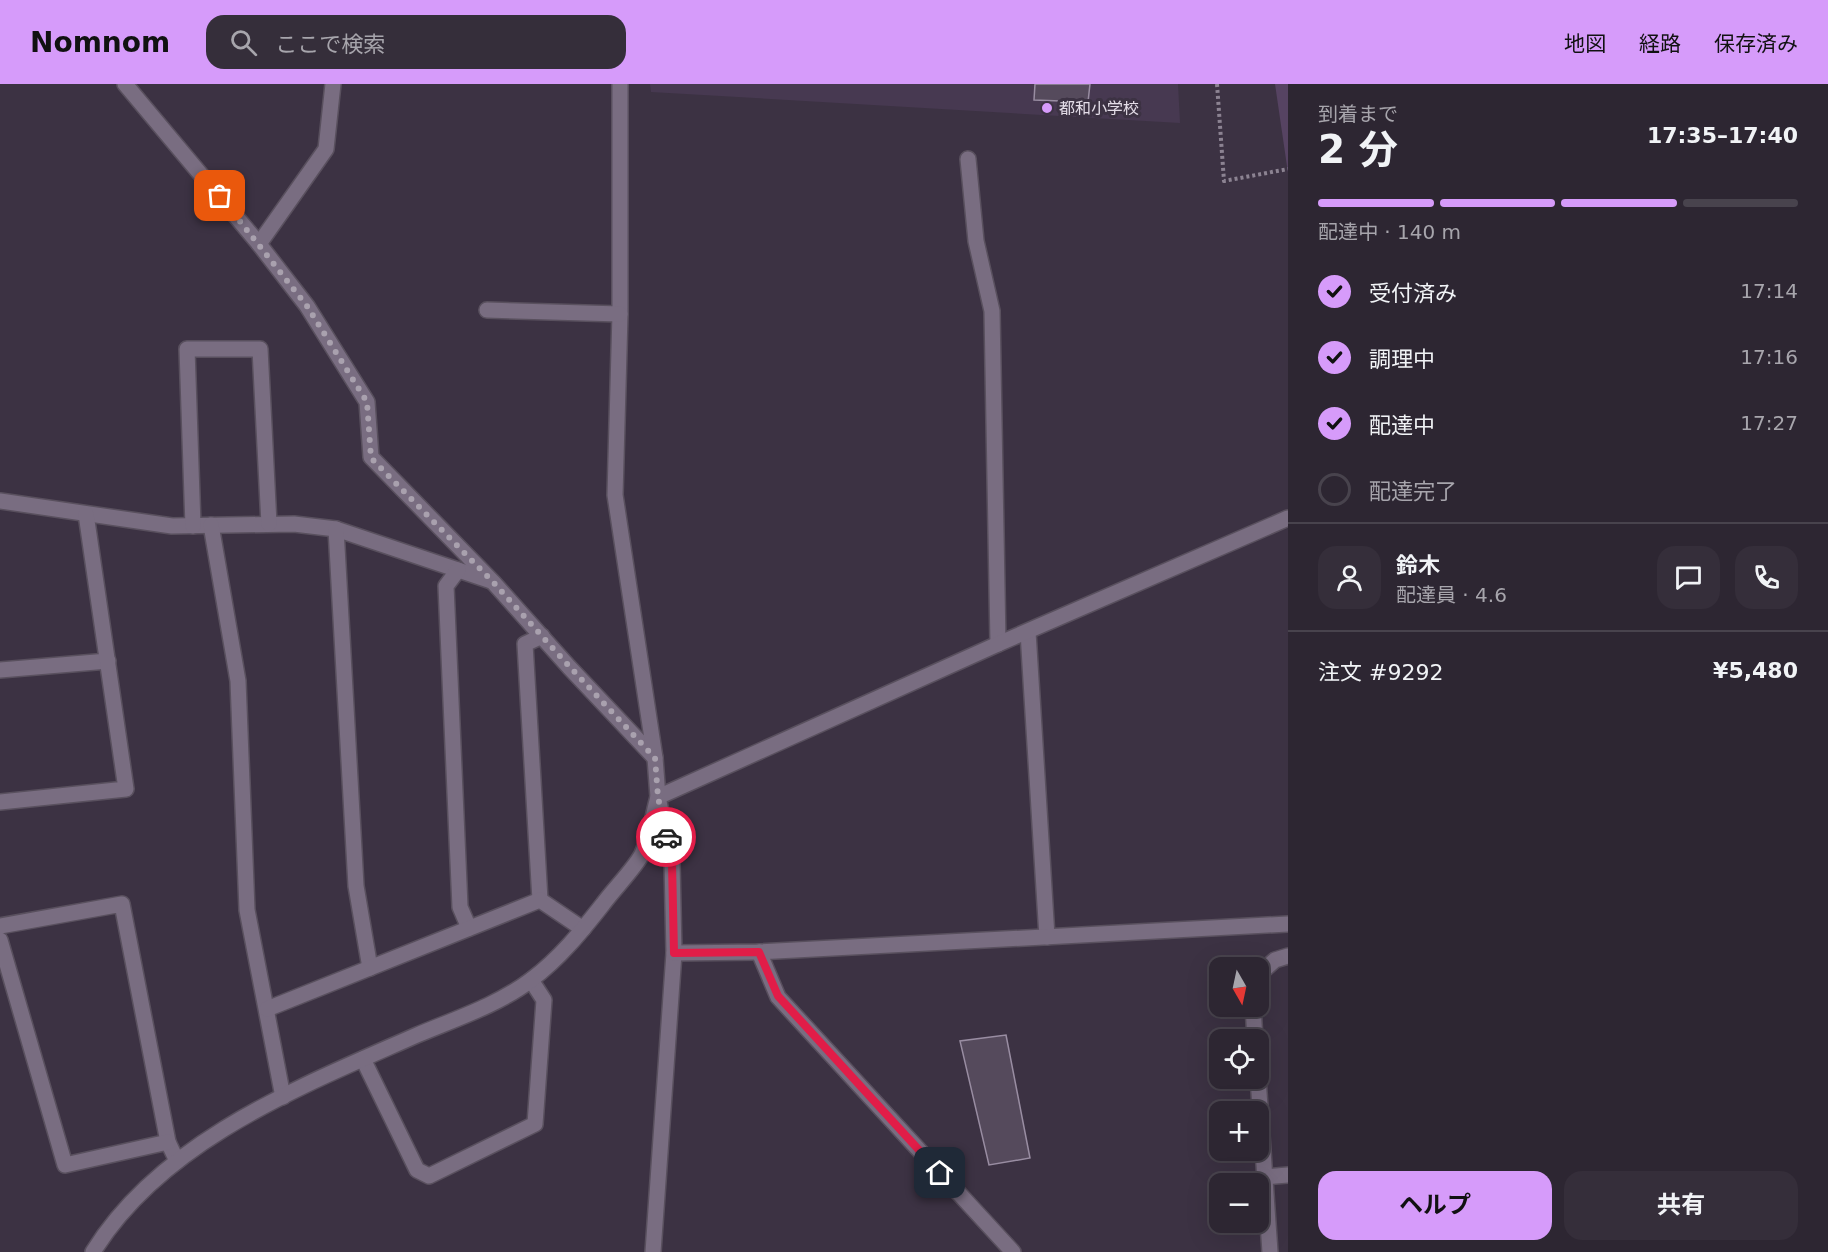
<!DOCTYPE html>
<html lang="ja">
<meta charset="utf-8">
<style>
:root{--surface:#2d2632;--page:#352e3a;--text:#f1f3f6;--muted:#a7a5ac;--line:#48434d;--accent:#d69bfa}
body{margin:0;font-family:"DejaVu Sans","Noto Sans JP",sans-serif;background:var(--page);color:var(--text);height:100vh;display:flex;flex-direction:column;font-size:22px;white-space:nowrap}
*{box-sizing:border-box;margin:0}
p{font-size:20px;color:var(--muted)}
.icon{flex:none;width:33px;height:33px;fill:none;stroke:currentColor;stroke-width:2;stroke-linecap:round;stroke-linejoin:round}
.map{position:relative;flex:1;overflow:hidden}
.side{display:flex;flex-direction:column;background:var(--surface);width:540px}
.side>*{flex:none}
.needle{width:39px;rotate:171deg}
.controls{position:absolute;left:1209px;top:873px;display:grid;gap:12px}
.controls a{display:grid;place-items:center;width:60px;height:60px;border-radius:12px;background:var(--surface);box-shadow:0 6px 24px #0002,0 0 0 2px var(--line);font-size:30px}
.pin{position:absolute;display:grid;place-items:center;width:51px;height:51px;color:#fff;margin:-26px;border-radius:12px;box-shadow:0 3px 9px #0006}
.courier{position:absolute;display:grid;place-items:center;width:60px;height:60px;margin:-30px;border:4px solid #e11d48;border-radius:50%;background:#fff;color:#222;box-shadow:0 2px 8px #0007}
.overview em{font-style:normal;font-weight:700}
.overview div{display:flex;flex-direction:column-reverse}
.overview{display:flex;align-items:center;justify-content:space-between;height:102px;padding:0 30px}
h1{font-size:39px;font-weight:700;line-height:45px}
.bar{display:grid;grid-template-columns:repeat(4,1fr);gap:9px 6px;align-content:center;height:72px;padding:0 30px}
.bar i{height:8px;border-radius:4px;background:var(--line)}
.bar .active{background:var(--accent)}
.bar p{grid-column:span 4}
.line{display:flex;align-items:center;gap:15px;padding:0 30px;border-top:2px solid var(--line)}
.line div{flex:1}
.round{display:grid;place-items:center;flex:none;width:63px;height:63px;border-radius:18px;background:var(--page)}
ol{padding:0 30px;list-style:none}
li{display:flex;align-items:center;gap:18px;height:66px}
li p{margin-inline-start:auto}
li .icon{padding:6px;border-radius:50%;background:var(--accent);color:#111;stroke-width:4}
li:last-child{color:var(--muted)}
li i{width:33px;height:33px;border:3px solid var(--line);border-radius:50%}
.cta{display:flex;gap:12px;margin-top:auto;padding:12px 30px}
.cta a{flex:1;height:69px;border-radius:18px;background:var(--accent);color:#111;font-size:24px;font-weight:700;line-height:69px;text-align:center}
.cta a+a{background:var(--page);color:var(--text)}
header{display:flex;align-items:center;gap:36px;box-sizing:border-box;height:84px;padding:0 30px;background:var(--accent);color:#111}
header strong{font-size:28px}
nav{display:flex;gap:33px;margin-inline-start:auto;font-size:21px}
.search{width:420px;height:54px;background:var(--page);display:flex;align-items:center;gap:15px;box-sizing:border-box;padding:0 21px;border-radius:18px;color:var(--muted);font-size:22px}
main{display:flex;flex:1;min-height:0}
.map>svg:first-child{display:block}
.built{fill:#473951}
.green{fill:#564362}
.building{fill:#554a5c;stroke:#998da2;stroke-width:1.5}
.lines{fill:none;stroke-linecap:round;stroke-linejoin:round}
.minor-casing{stroke:#59505e;stroke-width:18}
.path{stroke:#8c8392;stroke-width:4;stroke-dasharray:3 3;stroke-linecap:butt}
.minor{stroke:#796d81;stroke-width:15}
.done{stroke:#a9a1ae;stroke-width:6;stroke-dasharray:0 10.8}
.route{stroke:#e11d48;stroke-width:8}
.poi-dot{fill:#d69bfa;stroke:#3c3243;stroke-width:2}
.labels{text-anchor:middle;stroke-width:6;stroke-linejoin:round;paint-order:stroke}
.poi-label{font-size:16px;fill:#e4dde8;stroke:#3c3243;text-anchor:start}
</style>
<header>
<strong>Nomnom</strong>
<div class="search"><svg class="icon" aria-label="search" viewBox="0 0 24 24"><circle cx="10" cy="10" r="6"/><path d="M15 15l6 6"/></svg>ここで検索</div>
<nav><a>地図</a><a>経路</a><a>保存済み</a></nav>
</header>
<main>
<div class="map">
<svg width="1288" height="1168" viewBox="0 0 1288 1168">
<rect width="100%" height="100%" fill="#3c3243"/>
<!-- built -->
<path class="built" d="M650,0H1178L1180,39L651,8Z"/>
<!-- green -->
<path class="green" d="M1275,0H1288V89Z"/>
<!-- building -->
<g class="building">
<path d="M1035,0H1090L1088,18L1034,16Z"/>
<path d="M1006,951L1030,1074L989,1081L960,957Z"/>
</g>
<g class="lines">
<!-- minor casing -->
<g class="minor-casing">
<g id="minor">
<path d="M125,0L259,160L307,222L367,318L371,373L493,498L569,583L655,674"/>
<path d="M620,0V230L615,411L655,674L658,713L672,779L674,869L653,1168"/>
<path d="M968,75L976,157L992,227L998,560"/>
<path d="M259,160L326,65L333,0"/>
<path d="M487,226L620,230"/>
<path d="M0,417L172,442L294,440L336,445L491,497"/>
<path d="M211,441L238,597L247,826L283,1013"/>
<path d="M193,442L187,265H260L269,440"/>
<path d="M336,445L356,802L370,884"/>
<path d="M458,486L446,502L460,823L469,844"/>
<path d="M1028,548L1047,853"/>
<path d="M0,586L108,577"/>
<path d="M0,718L126,705L86,430"/>
<path d="M540,816L525,560L542,552"/>
<path d="M0,842L122,820L168,1058L177,1077"/>
<path d="M0,856L65,1081L168,1058"/>
<path d="M759,868L778,913L1013,1168"/>
<path d="M674,869L759,868L1288,840"/>
<path d="M1258,891L1275,876L1288,872"/>
<path d="M1253,922L1255,956"/>
<path d="M267,925L540,816L583,845"/>
<path d="M363,975L417,1086L429,1092L535,1040L544,916L531,896"/>
<path d="M1258,994L1270,1168"/>
<path d="M1265,1093L1288,1091"/>
<path d="M93,1168C162,1056 302,1002 417,951C455,935 498,921 531,896C560,874 581,848 603,820C613,806 635,784 642,770C650,752 653,731 658,713L998,560L1288,434"/>
</g>
</g>
<!-- path -->
<path class="path" d="M1217,0L1224,97L1288,85"/>
<!-- minor -->
<use href="#minor" class="minor"/>
</g>
<g class="lines">
<!-- done -->
<path class="done" d="M220,112L307,222L367,318L371,374L493,498L569,582L655,674L658,713L666,753"/>
<!-- route -->
<path class="route" d="M666,753L672,779L674,869L759,868L778,912L940,1089"/>
</g>
<!-- markers -->
<circle class="poi-dot" cx="1047" cy="24" r="6"/>
<g class="labels">
<!-- poi labels -->
<g class="poi-label">
<text x="1059" y="30">都和小学校</text>
</g>
</g>
</svg>
<div class="controls">
<a><svg class="needle" viewBox="-14 -14 28 28"><path d="M0-13l5 13h-10z" fill="#e53935"/><path d="M0 13l5-13h-10z" fill="#a7a5ac"/></svg></a>
<a><svg class="icon" aria-label="locate" viewBox="0 0 24 24"><circle cx="12" cy="12" r="6"/><path d="M12 2v4M12 18v4M2 12h4M18 12h4"/></svg></a>
<a>+</a>
<a>−</a>
</div>
<div class="pin" style="left:220px;top:112px;background:#ea580c"><svg class="icon" aria-label="bag" viewBox="0 0 24 24"><path d="M5 8h14l-1 12H6zM9 8a3 3 0 0 1 6 0"/></svg></div>
<div class="pin" style="left:940px;top:1089px;background:#1f2937"><svg class="icon" aria-label="home" viewBox="0 0 24 24"><path d="M3 11l9-7 9 7M6 9v11h12V9"/></svg></div>
<div class="courier" style="left:666px;top:753px"><svg class="icon" aria-label="car" viewBox="0 0 24 24"><path d="M5 17H2v-5l4-1 3-4h7l3 4 3 1v5h-3M9 17h6M6 11h13"/><circle cx="7" cy="17" r="2"/><circle cx="17" cy="17" r="2"/></svg></div>
</div>
<section class="side">
<div class="overview"><div><h1>2 分</h1><p>到着まで</p></div><em>17:35–17:40</em></div>
<div class="bar"><i class="active"></i><i class="active"></i><i class="active"></i><i></i><p>配達中 · 140 m</p></div>
<ol>
<li><svg class="icon" aria-label="check" viewBox="0 0 24 24"><path d="M5 12l5 5 9-10"/></svg>受付済み<p>17:14</p></li>
<li><svg class="icon" aria-label="check" viewBox="0 0 24 24"><path d="M5 12l5 5 9-10"/></svg>調理中<p>17:16</p></li>
<li><svg class="icon" aria-label="check" viewBox="0 0 24 24"><path d="M5 12l5 5 9-10"/></svg>配達中<p>17:27</p></li>
<li><i></i>配達完了</li>
</ol>
<div class="line" style="height:108px"><a class="round"><svg class="icon" aria-label="person" viewBox="0 0 24 24"><circle cx="12" cy="8" r="4"/><path d="M4 21q1-7 8-7t8 7"/></svg></a><div><b>鈴木</b><p>配達員 · 4.6</p></div><a class="round"><svg class="icon" aria-label="chat" viewBox="0 0 24 24"><path d="M4 5h16v11H9l-5 4z"/></svg></a><a class="round"><svg class="icon" aria-label="phone" viewBox="0 0 24 24"><path d="M5 4h4l2 5-3 2q2 4 5 5l2-3 5 2v4C11 20 4 13 5 4z"/></svg></a></div>
<div class="line" style="height:78px"><div>注文 #9292</div><b>¥5,480</b></div>
<div class="cta"><a>ヘルプ</a><a>共有</a></div>
</section>
</main>
